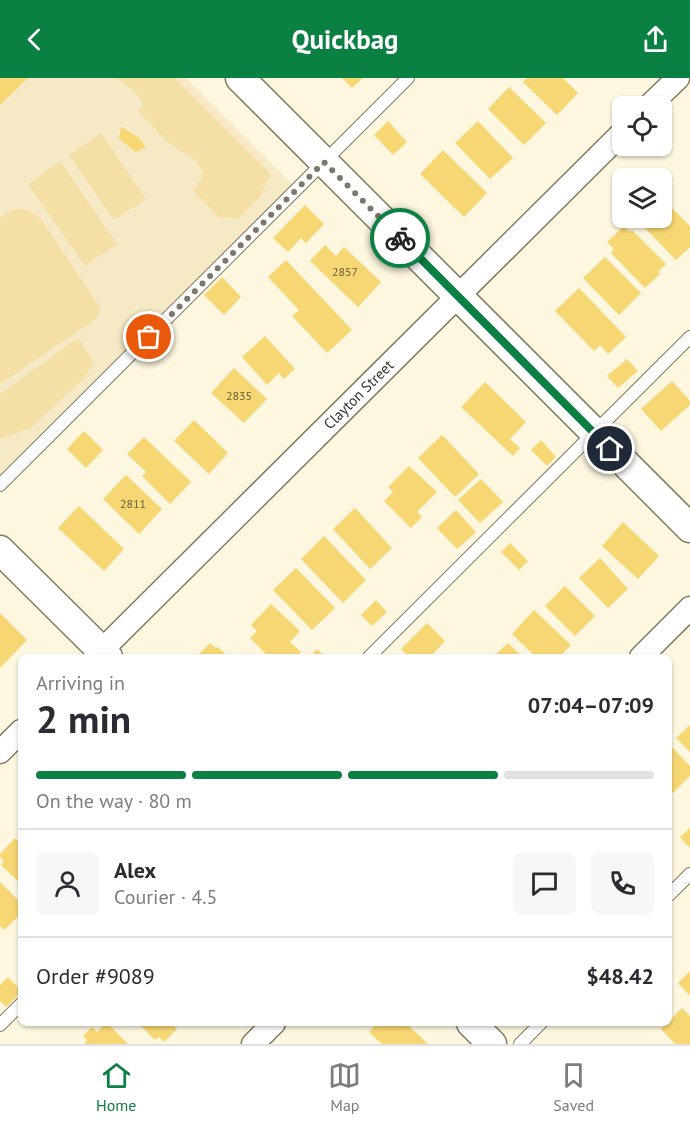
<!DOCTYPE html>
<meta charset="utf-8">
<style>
:root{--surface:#fff;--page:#f7f7f7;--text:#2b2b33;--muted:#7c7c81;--line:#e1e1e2;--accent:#0b8043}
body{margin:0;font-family:"PT Sans",sans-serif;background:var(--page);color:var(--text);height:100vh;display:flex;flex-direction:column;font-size:22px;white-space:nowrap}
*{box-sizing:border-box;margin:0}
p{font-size:20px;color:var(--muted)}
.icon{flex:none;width:33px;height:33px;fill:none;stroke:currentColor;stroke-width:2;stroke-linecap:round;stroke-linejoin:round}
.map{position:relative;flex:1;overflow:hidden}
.side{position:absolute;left:18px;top:576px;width:654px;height:372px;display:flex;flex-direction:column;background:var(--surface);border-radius:9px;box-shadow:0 2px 4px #0004}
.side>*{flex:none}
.controls{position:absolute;left:612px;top:18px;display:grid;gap:12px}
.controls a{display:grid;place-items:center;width:60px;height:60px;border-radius:9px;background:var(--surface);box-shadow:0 2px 4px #0004;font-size:30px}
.pin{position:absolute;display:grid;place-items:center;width:51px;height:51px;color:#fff;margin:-26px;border:3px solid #fff;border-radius:50%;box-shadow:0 2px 6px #0007}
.courier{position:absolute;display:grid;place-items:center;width:60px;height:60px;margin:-30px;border:4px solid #0b8043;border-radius:50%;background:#fff;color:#222;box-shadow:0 2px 8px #0007}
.overview em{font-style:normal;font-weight:700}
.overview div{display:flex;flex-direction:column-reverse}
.overview{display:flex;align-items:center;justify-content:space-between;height:102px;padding:0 18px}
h1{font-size:39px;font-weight:700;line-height:45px}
.bar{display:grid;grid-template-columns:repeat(4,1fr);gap:9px 6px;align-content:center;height:72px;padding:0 18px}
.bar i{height:8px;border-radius:4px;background:var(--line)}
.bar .active{background:var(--accent)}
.bar p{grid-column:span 4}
.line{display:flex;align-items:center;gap:15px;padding:0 18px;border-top:2px solid var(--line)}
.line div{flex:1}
.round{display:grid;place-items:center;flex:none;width:63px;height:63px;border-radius:9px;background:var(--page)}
header{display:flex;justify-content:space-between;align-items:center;height:78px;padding:0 18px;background:var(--accent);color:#fff;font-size:27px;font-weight:700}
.menu{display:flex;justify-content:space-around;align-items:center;height:84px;border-top:2px solid var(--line);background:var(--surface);font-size:16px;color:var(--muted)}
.menu a{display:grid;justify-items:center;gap:3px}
.menu .active{color:var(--accent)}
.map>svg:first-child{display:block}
.built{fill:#f6eac6}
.green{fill:#f4e0a5}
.building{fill:#f7d773}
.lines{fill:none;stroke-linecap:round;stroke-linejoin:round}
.service-casing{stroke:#827a60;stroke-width:14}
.minor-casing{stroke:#827a60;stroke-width:25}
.tertiary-casing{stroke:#827a60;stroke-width:31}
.service{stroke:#fff;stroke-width:12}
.minor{stroke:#fff;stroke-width:22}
.tertiary{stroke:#fff;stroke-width:28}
.done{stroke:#7c7768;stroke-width:6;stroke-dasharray:0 10.8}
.route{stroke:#0b8043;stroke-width:8}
.labels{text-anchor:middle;stroke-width:6;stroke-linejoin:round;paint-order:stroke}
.number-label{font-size:12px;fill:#665b3a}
.street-label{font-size:15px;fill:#363227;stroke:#fff}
</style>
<header><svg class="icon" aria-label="back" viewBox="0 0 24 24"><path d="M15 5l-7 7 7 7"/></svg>Quickbag<svg class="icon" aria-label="share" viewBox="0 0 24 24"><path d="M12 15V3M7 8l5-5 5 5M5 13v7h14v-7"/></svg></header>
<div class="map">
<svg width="690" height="966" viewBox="0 0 690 966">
<rect width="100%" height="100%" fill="#fef7e0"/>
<!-- built -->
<path class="built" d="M0,0H186L297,111L0,407Z"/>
<!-- green -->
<g class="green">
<path d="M115,0H175L271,96L267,102L261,118L238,141L228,139L220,141L193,112L201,102L203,96C194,74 189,80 172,67C160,58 149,44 138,33L143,29C140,15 127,7 115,0Z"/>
<path d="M101,55L146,121L114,142L69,77Z"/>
<path d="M60,83L117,166L85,188L28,106Z"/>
<path d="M17,131L28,132L41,141L101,231L96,241L0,306V140L7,134Z"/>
<path d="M78,260L94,284L86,298L31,350L0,361V316Z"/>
</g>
<!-- building -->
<g class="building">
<path d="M0,0H28L0,27Z"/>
<path d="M342,0H363L352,10Z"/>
<path d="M527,0H563L578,15L557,37L523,4Z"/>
<path d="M509,9L546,45L524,67L488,31Z"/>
<path d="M388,43L407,64L393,77L374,57Z"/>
<path d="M478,43L513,80L490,101L455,65Z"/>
<path d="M121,49L139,60L146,69L136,74L119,61Z"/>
<path d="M443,72L487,115L464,139L420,96Z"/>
<path d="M663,121L690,148V169L676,182L639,144L644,140H662V122Z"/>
<path d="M305,127L324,146L306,165L301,160L288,174L273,160Z"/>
<path d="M624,148L630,154L632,152L666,186L658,194L660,196L645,210L611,175L614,171L607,164Z"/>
<path d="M325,167L336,178L344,169L381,204L358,229L310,183Z"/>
<path d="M605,179L641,215L619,237L583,200Z"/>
<path d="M286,182L352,252L327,275L292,238L299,232L268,199Z"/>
<path d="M222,199L241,219L224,237L204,217Z"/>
<path d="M579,210L626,259L608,276L600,267L594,273L555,233Z"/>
<path d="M265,258L295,291L284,301L279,295L267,307L242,279Z"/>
<path d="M627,281L638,293L618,310L607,298Z"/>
<path d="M234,290L267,321L244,345L211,315Z"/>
<path d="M672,303L690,323V327L661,353L641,331Z"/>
<path d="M485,304L526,344L510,361L520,370L513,378L461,329Z"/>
<path d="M194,342L228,375L209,396L174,363Z"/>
<path d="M84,353L103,372L86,390L67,371Z"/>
<path d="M442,357L479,396L455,419L418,380Z"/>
<path d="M144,359L191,404L170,426L142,398L146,394L127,376Z"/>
<path d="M541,362L556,379L547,388L531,372Z"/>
<path d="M409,388L437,414L417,434L422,439L411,450L384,423L393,414L388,409Z"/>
<path d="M126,397L162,431L139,456L103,421Z"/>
<path d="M481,401L503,424L480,445L458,422Z"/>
<path d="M79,428L124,471L104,493L58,450Z"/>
<path d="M355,430L392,470L370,491L333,451Z"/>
<path d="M456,432L476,454L457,471L437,450Z"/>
<path d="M623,444L659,478L638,501L602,468Z"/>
<path d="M324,458L366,502L343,525L301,481Z"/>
<path d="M510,465L528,483L519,492L501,474Z"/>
<path d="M600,480L628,511L608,530L579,500Z"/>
<path d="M296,490L335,530L312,552L273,512Z"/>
<path d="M565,508L595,538L575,558L545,528Z"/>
<path d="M376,522L387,534L372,548L361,537Z"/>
<path d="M271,526L300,553L290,564L301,574L296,579H269L250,560L257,553L251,547Z"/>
<path d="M534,532L571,567L559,579H536L512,556Z"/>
<path d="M0,535L27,562L0,590Z"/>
<path d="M427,545L445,563L430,579H409L401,571Z"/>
<path d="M210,565L216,570L218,569L228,579H196Z"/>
<path d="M508,565L522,579H493Z"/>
<path d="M317,571L325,579H309Z"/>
<path d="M690,647V674L676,660Z"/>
<path d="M669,666L690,688V698L673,715L669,711Z"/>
<path d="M690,750V770L680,759Z"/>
<path d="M15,760L21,767V806L1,787L4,783L0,779V776Z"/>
<path d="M0,804L21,825V836L4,852L0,848Z"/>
<path d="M690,893V918L678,905Z"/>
<path d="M8,899L21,913V914L6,929L0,923V907Z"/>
<path d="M682,930L690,938V966H675L661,951L667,945H669V943Z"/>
<path d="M106,945H107L128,966H84L87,963L83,958L92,949L97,954Z"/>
<path d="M138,945H171L177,951L164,964L159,959L155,962Z"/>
<path d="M377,945H406L428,966H382L369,954Z"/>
</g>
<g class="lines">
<!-- service casing -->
<g class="service-casing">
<g id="service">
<path d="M0,407L408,0"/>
<path d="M369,579L690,259"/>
<path d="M669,817L690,796"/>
<path d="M0,947L21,926"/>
<path d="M520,966L541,945"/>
</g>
</g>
<!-- minor casing -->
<g class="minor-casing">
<g id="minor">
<path d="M649,28L678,0"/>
<path id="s1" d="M95,579L622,55"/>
<path d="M641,579L690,530"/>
<path d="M0,674L21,653"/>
<path d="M253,966L274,945"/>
</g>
</g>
<!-- tertiary casing -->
<g class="tertiary-casing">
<g id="tertiary">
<path d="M240,0L690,450"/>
<path d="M0,472L108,579"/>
<path d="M471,945L492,966"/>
</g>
</g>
<!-- service -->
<use href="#service" class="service"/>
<!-- minor -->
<use href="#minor" class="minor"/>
<!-- tertiary -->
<use href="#tertiary" class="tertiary"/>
</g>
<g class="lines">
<!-- done -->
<path class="done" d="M149,259L324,84L400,160"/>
<!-- route -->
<path class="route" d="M400,160L610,371"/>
</g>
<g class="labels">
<!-- number labels -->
<g class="number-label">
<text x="345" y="198">2857</text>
<text x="239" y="322">2835</text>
<text x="133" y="430">2811</text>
</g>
<!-- street labels -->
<g class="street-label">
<text dy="5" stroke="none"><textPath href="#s1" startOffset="372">Clayton Street</textPath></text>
</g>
</g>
</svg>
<div class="controls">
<a><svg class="icon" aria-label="locate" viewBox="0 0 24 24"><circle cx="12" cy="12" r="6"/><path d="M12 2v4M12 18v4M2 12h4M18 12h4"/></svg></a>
<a><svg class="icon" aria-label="layers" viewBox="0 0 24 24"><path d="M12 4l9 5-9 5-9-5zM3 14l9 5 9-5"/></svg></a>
</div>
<div class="pin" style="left:149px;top:259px;background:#ea580c"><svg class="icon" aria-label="bag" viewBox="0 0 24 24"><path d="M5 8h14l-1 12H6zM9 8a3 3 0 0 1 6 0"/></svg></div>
<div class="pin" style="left:610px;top:371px;background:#1f2937"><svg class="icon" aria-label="home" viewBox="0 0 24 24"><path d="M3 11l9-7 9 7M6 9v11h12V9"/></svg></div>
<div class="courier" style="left:400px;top:160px"><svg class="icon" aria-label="bike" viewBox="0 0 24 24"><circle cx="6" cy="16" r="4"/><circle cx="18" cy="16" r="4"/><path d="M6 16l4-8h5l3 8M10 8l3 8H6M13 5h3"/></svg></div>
<section class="side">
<div class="overview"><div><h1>2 min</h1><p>Arriving in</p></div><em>07:04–07:09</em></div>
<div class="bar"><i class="active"></i><i class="active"></i><i class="active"></i><i></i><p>On the way · 80 m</p></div>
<div class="line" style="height:108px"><a class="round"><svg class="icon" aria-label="person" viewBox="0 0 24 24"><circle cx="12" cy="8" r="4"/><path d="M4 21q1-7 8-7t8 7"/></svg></a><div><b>Alex</b><p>Courier · 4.5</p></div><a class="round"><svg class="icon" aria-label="chat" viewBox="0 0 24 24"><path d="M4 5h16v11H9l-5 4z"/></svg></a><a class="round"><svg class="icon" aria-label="phone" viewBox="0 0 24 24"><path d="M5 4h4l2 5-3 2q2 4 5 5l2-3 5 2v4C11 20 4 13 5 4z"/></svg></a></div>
<div class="line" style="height:78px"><div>Order #9089</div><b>$48.42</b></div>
</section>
</div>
<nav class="menu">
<a class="active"><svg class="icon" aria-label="home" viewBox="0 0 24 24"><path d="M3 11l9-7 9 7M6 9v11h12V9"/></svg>Home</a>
<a><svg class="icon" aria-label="map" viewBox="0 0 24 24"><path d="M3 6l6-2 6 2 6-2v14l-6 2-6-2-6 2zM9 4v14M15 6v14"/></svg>Map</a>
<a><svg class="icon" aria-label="saved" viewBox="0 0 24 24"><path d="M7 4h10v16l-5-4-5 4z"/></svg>Saved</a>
</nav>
